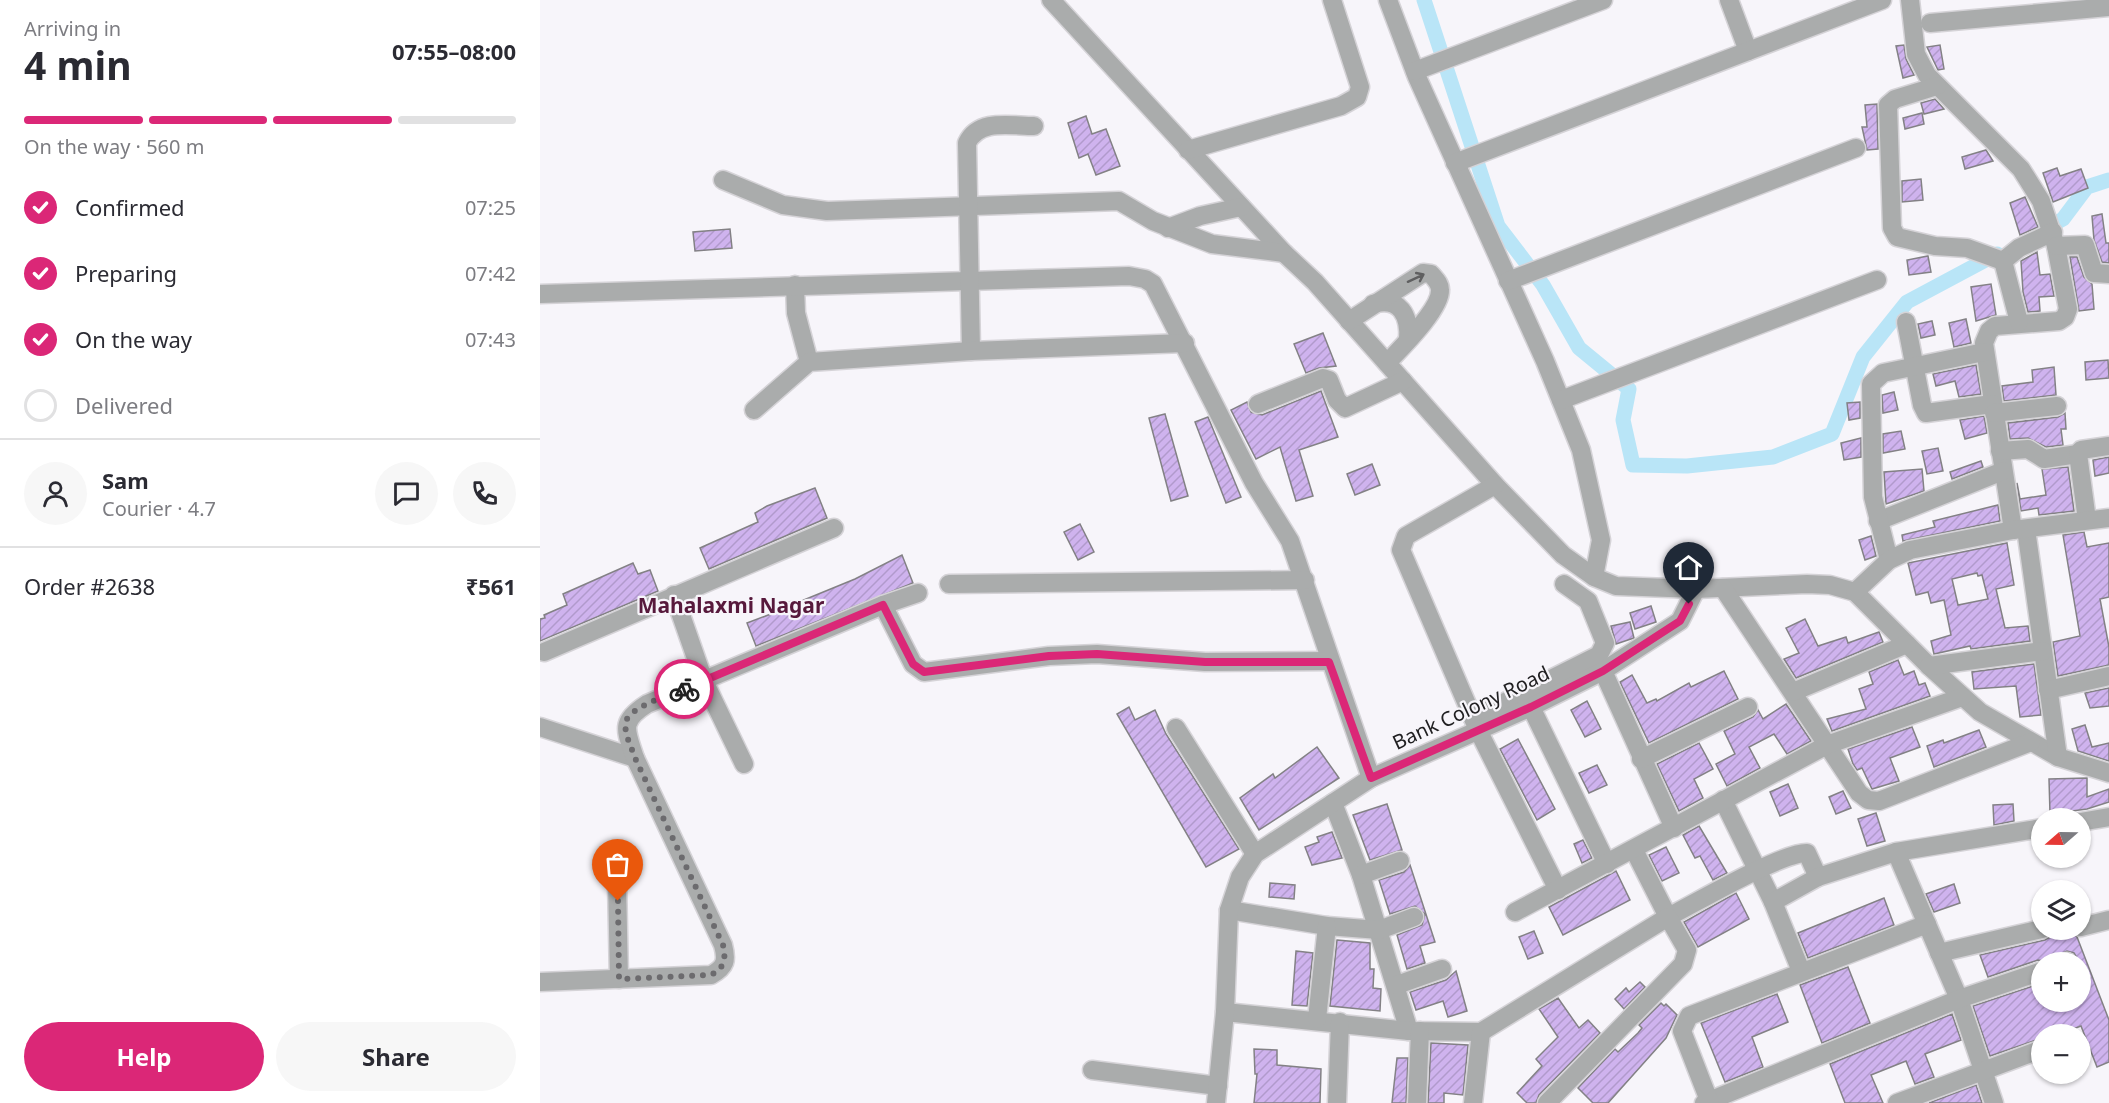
<!DOCTYPE html>
<meta charset="utf-8">
<style>
:root{--surface:#fff;--page:#f7f7f7;--text:#2b2b33;--muted:#7c7c81;--line:#e1e1e2;--accent:#db2777}
body{margin:0;font-family:"Noto Sans",sans-serif;background:var(--page);color:var(--text);height:100vh;display:flex;flex-direction:column;font-size:22px;white-space:nowrap}
*{box-sizing:border-box;margin:0}
p{font-size:20px;color:var(--muted)}
.icon{flex:none;width:33px;height:33px;fill:none;stroke:currentColor;stroke-width:2;stroke-linecap:round;stroke-linejoin:round}
.map{position:relative;flex:1;overflow:hidden}
.sheet{display:flex;flex-direction:column;background:var(--surface);width:540px}
.sheet>*{flex:none}
.needle{width:39px;rotate:250deg}
.fabs{position:absolute;left:1491px;top:808px;display:grid;gap:12px}
.fabs a{display:grid;place-items:center;width:60px;height:60px;border-radius:50%;background:var(--surface);box-shadow:0 2px 4px #0004;font-size:30px}
.pin{position:absolute;display:grid;place-items:center;width:51px;height:51px;color:#fff;margin:-62px -26px;border-radius:50% 50% 50% 0;rotate:-45deg;box-shadow:0 0 6px #0007}
.pin .icon{rotate:45deg}
.courier{position:absolute;display:grid;place-items:center;width:60px;height:60px;margin:-30px;border:4px solid #db2777;border-radius:50%;background:#fff;color:#222;box-shadow:0 2px 8px #0007}
.overview em{font-style:normal;font-weight:700}
.overview div{display:flex;flex-direction:column-reverse}
.overview{display:flex;align-items:center;justify-content:space-between;height:102px;padding:0 24px}
h1{font-size:39px;font-weight:700;line-height:45px}
.bar{display:grid;grid-template-columns:repeat(4,1fr);gap:9px 6px;align-content:center;height:72px;padding:0 24px}
.bar i{height:8px;border-radius:4px;background:var(--line)}
.bar .selected{background:var(--accent)}
.bar p{grid-column:span 4}
.line{display:flex;align-items:center;gap:15px;padding:0 24px;border-top:2px solid var(--line)}
.line div{flex:1}
.round{display:grid;place-items:center;flex:none;width:63px;height:63px;border-radius:32px;background:var(--page)}
ol{padding:0 24px;list-style:none}
li{display:flex;align-items:center;gap:18px;height:66px}
li p{margin-inline-start:auto}
li .icon{padding:6px;border-radius:50%;background:var(--accent);color:#fff;stroke-width:4}
li:last-child{color:var(--muted)}
li i{width:33px;height:33px;border:3px solid var(--line);border-radius:50%}
.primary-button{display:flex;gap:12px;margin-top:auto;padding:12px 24px}
.primary-button a{flex:1;height:69px;border-radius:36px;background:var(--accent);color:#fff;font-size:24px;font-weight:700;line-height:69px;text-align:center}
.primary-button a+a{background:var(--page);color:var(--text)}
main{display:flex;flex:1;min-height:0}
.map>svg:first-child{display:block}
.lines{fill:none;stroke-linecap:round;stroke-linejoin:round}
.canal{stroke:#b9e5f7;stroke-width:15}
.building{fill:url(#building-hatch);stroke:#838185;stroke-width:1.5;fill-rule:evenodd}
.minor-casing{stroke:#d5d3d7;stroke-width:21}
.minor{stroke:#aaacac;stroke-width:18}
.oneway{stroke:#5f5f60}
.done{stroke:#6c6b6e;stroke-width:6;stroke-dasharray:0 10.8}
.route{stroke:#db2777;stroke-width:8}
.labels{text-anchor:middle;stroke-width:4.5;stroke-linejoin:round;paint-order:stroke}
.street-label{font-size:20px;fill:#212022;stroke:#f7f5fa}
.neighbourhood-label{font-size:21px;font-weight:bold;fill:#57193c;stroke:#f7f5fa}
</style>
<main>
<section class="sheet">
<div class="overview"><div><h1>4 min</h1><p>Arriving in</p></div><em>07:55–08:00</em></div>
<div class="bar"><i class="selected"></i><i class="selected"></i><i class="selected"></i><i></i><p>On the way · 560 m</p></div>
<ol>
<li><svg class="icon" aria-label="check" viewBox="0 0 24 24"><path d="M5 12l5 5 9-10"/></svg>Confirmed<p>07:25</p></li>
<li><svg class="icon" aria-label="check" viewBox="0 0 24 24"><path d="M5 12l5 5 9-10"/></svg>Preparing<p>07:42</p></li>
<li><svg class="icon" aria-label="check" viewBox="0 0 24 24"><path d="M5 12l5 5 9-10"/></svg>On the way<p>07:43</p></li>
<li><i></i>Delivered</li>
</ol>
<div class="line" style="height:108px"><a class="round"><svg class="icon" aria-label="person" viewBox="0 0 24 24"><circle cx="12" cy="8" r="4"/><path d="M4 21q1-7 8-7t8 7"/></svg></a><div><b>Sam</b><p>Courier · 4.7</p></div><a class="round"><svg class="icon" aria-label="chat" viewBox="0 0 24 24"><path d="M4 5h16v11H9l-5 4z"/></svg></a><a class="round"><svg class="icon" aria-label="phone" viewBox="0 0 24 24"><path d="M5 4h4l2 5-3 2q2 4 5 5l2-3 5 2v4C11 20 4 13 5 4z"/></svg></a></div>
<div class="line" style="height:78px"><div>Order #2638</div><b>₹561</b></div>
<div class="primary-button"><a>Help</a><a>Share</a></div>
</section>
<div class="map">
<svg width="1569" height="1103" viewBox="0 0 1569 1103">
<defs>
<pattern id="building-hatch" width="6" height="6" patternUnits="userSpaceOnUse" patternTransform="scale(1.5)"><rect width="6" height="6" fill="#cfb3ee"/><path d="M-1 1l2-2M0 6l6-6M5 7l2-2" fill="none" stroke="#b19acc"/></pattern>
</defs>
<rect width="100%" height="100%" fill="#f7f5fa"/>
<g class="lines">
<!-- canal -->
<g class="canal">
<path d="M884,0L958,226L1003,285L1039,348L1089,389L1083,420L1093,465L1147,466L1233,457L1292,434L1323,357L1367,302L1457,254"/>
<path d="M1499,232L1523,219L1547,187L1569,180"/>
</g>
</g>
<!-- building -->
<g class="building">
<path d="M1364,45L1366,59L1374,75L1363,78L1356,46Z"/>
<path d="M1400,45L1404,69L1398,70L1387,47Z"/>
<path d="M1395,99L1404,109L1384,114L1381,103Z"/>
<path d="M1337,104L1338,149L1327,150L1322,127H1327L1325,105Z"/>
<path d="M1382,113L1384,124L1365,129L1363,118Z"/>
<path d="M546,116L552,134L566,129L580,166L556,175L548,154L539,158L528,123Z"/>
<path d="M1446,150L1453,161L1425,169L1422,157Z"/>
<path d="M1517,168L1520,176L1541,169L1548,188L1513,202L1503,173Z"/>
<path d="M1381,179L1383,200L1362,202V181Z"/>
<path d="M1485,197L1498,227L1480,235L1470,203Z"/>
<path d="M1562,214L1566,243H1569V263L1562,262L1554,240L1552,216Z"/>
<path d="M190,229L192,248L155,251L153,232Z"/>
<path d="M1497,252L1500,275L1510,274L1514,296L1499,297L1500,311L1488,312L1483,292L1481,261Z"/>
<path d="M1388,256L1391,272L1369,275L1367,260Z"/>
<path d="M1530,257H1537L1544,277L1552,284L1554,309L1539,311Z"/>
<path d="M1451,284L1456,315L1436,321L1431,287Z"/>
<path d="M1426,319L1431,343L1414,347L1409,323Z"/>
<path d="M1392,321L1395,335L1381,338L1378,324Z"/>
<path d="M783,333L796,366L779,368L766,373L754,344Z"/>
<path d="M1568,360L1569,378L1546,380L1545,362Z"/>
<path d="M1436,365L1441,394L1419,397L1415,381L1396,386L1393,374Z"/>
<path d="M1514,367L1516,395L1464,401L1462,386L1493,382L1492,370Z"/>
<path d="M781,391L798,437L759,450L773,496L756,501L740,447L716,459L691,410L707,402L711,412L722,415Z"/>
<path d="M1354,392L1358,410L1343,413L1342,395Z"/>
<path d="M1320,402V418L1309,420L1307,403Z"/>
<path d="M1525,413L1526,429H1521L1523,445L1506,447L1488,438L1470,439L1468,423L1518,417Z"/>
<path d="M625,414L648,496L631,501L609,418Z"/>
<path d="M1444,416L1447,433L1425,439L1420,420Z"/>
<path d="M668,417L701,497L686,503L655,422Z"/>
<path d="M1361,431L1365,449L1343,453V434Z"/>
<path d="M1321,438V457L1304,460L1301,443Z"/>
<path d="M1398,448L1403,471L1387,474L1382,451Z"/>
<path d="M1569,457V473L1555,476L1553,460Z"/>
<path d="M1441,461L1443,467L1412,479L1410,472Z"/>
<path d="M832,464L840,485L815,495L807,474Z"/>
<path d="M1528,467L1534,511L1499,515L1498,508L1481,511L1477,483L1480,499L1506,495L1502,469Z"/>
<path d="M1382,469L1384,491L1346,504L1344,472Z"/>
<path d="M275,488L287,518L169,569L160,548L218,522L215,513L227,506Z"/>
<path d="M1458,505L1460,521L1363,541L1362,535L1395,527L1393,521Z"/>
<path d="M540,524L554,552L538,560L524,532Z"/>
<path d="M1544,532L1547,547L1569,543V597L1560,599L1569,647V665L1518,676L1513,642L1540,636L1523,535Z"/>
<path d="M1331,536L1336,556L1325,560L1319,540Z"/>
<path d="M1467,543L1474,585L1456,589L1465,628L1488,626L1490,641L1431,649L1430,646L1394,654L1391,641L1411,635L1404,600L1391,603L1388,592L1376,595L1368,563ZM1437,573L1438,576L1442,575L1448,599L1418,605L1412,579Z"/>
<path d="M362,555L373,583L216,646L207,623L244,609L242,605L252,601L254,604L315,579Z"/>
<path d="M93,563L98,574L110,570L118,591L0,641V619L5,618L4,615L27,605L23,594Z"/>
<path d="M1111,606L1116,622L1095,629L1090,613Z"/>
<path d="M1265,619L1278,646L1306,637L1308,643L1339,632L1343,642L1256,678L1244,659L1259,653L1246,628Z"/>
<path d="M1090,622L1094,638L1076,644L1071,626Z"/>
<path d="M1358,660L1364,675L1374,671L1379,685L1385,683L1390,696L1292,731L1287,719L1326,709L1319,689L1333,684L1329,672Z"/>
<path d="M1494,664L1501,715L1480,717L1476,686L1434,689L1432,672Z"/>
<path d="M1184,671L1198,699L1109,743L1080,682L1092,675L1107,703L1116,699L1117,701L1149,683L1151,687Z"/>
<path d="M1569,688V706L1550,708L1545,693Z"/>
<path d="M1047,701L1061,729L1045,737L1031,710Z"/>
<path d="M1246,704L1271,741L1247,754L1234,734L1209,747L1220,768L1187,786L1176,764L1195,754L1184,731L1213,717L1218,710L1223,719Z"/>
<path d="M589,707L595,720L615,710L626,734L699,849L666,867L577,714Z"/>
<path d="M1545,725L1552,747L1569,743V761L1538,751L1532,729Z"/>
<path d="M1372,727L1380,747L1350,758L1359,781L1332,789L1322,768L1317,770L1313,764L1308,749Z"/>
<path d="M1439,730L1446,747L1394,767L1387,746L1403,740L1404,743Z"/>
<path d="M978,739L1015,809L997,820L960,749Z"/>
<path d="M1159,743L1173,769L1154,779L1163,798L1139,811L1117,764Z"/>
<path d="M777,747L799,778L719,830L700,798L733,774L735,778Z"/>
<path d="M1057,765L1067,785L1049,793L1039,773Z"/>
<path d="M1547,778V797L1569,789V802L1547,809L1510,814L1509,779Z"/>
<path d="M1248,784L1258,808L1240,816L1230,792Z"/>
<path d="M1303,791L1311,808L1296,814L1289,797Z"/>
<path d="M847,804L862,850L830,860L813,815Z"/>
<path d="M1473,804L1474,821L1454,825L1453,805Z"/>
<path d="M1336,813L1345,841L1327,846L1318,819Z"/>
<path d="M1159,826L1187,873L1173,880L1160,856L1155,858L1143,835Z"/>
<path d="M792,832L802,858L772,865L765,847L779,842L777,837Z"/>
<path d="M1043,840L1052,858L1042,863L1034,844Z"/>
<path d="M1126,847L1139,873L1122,881L1109,855Z"/>
<path d="M870,865L895,942L880,946L885,963L867,969L857,935L882,925L885,914L875,906L850,914L839,880L864,872Z"/>
<path d="M1076,871L1090,900L1023,935L1009,907Z"/>
<path d="M730,883L755,885L754,899L729,897Z"/>
<path d="M1414,884L1420,903L1394,912L1386,894Z"/>
<path d="M1196,893L1209,919L1158,947L1144,922Z"/>
<path d="M1344,898L1354,925L1268,958L1258,933Z"/>
<path d="M1522,930H1530L1537,937L1569,1020V1062L1557,1067L1541,1026L1517,1035H1502V1038L1450,1056L1433,1006L1502,983V1002H1540V963L1534,953L1527,951L1516,956L1514,963L1498,960L1448,977L1440,955L1505,940Z"/>
<path d="M994,931L1003,953L988,959L979,937Z"/>
<path d="M797,940L830,943V969H834L833,988L841,989L840,1011L790,1006Z"/>
<path d="M756,951L773,953L767,1006L752,1005Z"/>
<path d="M1308,967L1330,1023L1282,1043L1260,985Z"/>
<path d="M916,971L927,1011L908,1017L903,1001L876,1010L870,992L906,980Z"/>
<path d="M1100,982L1105,987L1084,1009L1075,999L1086,988L1089,992Z"/>
<path d="M1237,994L1248,1022L1212,1037L1223,1067L1185,1082L1161,1023Z"/>
<path d="M1018,998L1039,1028L1048,1020L1060,1033L999,1095L996,1103H987L977,1093L1002,1066L996,1059L1018,1037L999,1009Z"/>
<path d="M1121,1003L1124,1006L1126,1004L1137,1015L1126,1038L1068,1103H1053L1038,1088L1075,1049L1078,1052L1098,1033L1102,1028L1099,1025Z"/>
<path d="M1412,1014L1421,1040L1385,1054L1394,1077L1375,1084L1366,1061L1331,1075L1343,1103H1305L1290,1064Z"/>
<path d="M891,1043L928,1045L923,1095L904,1093V1103H888Z"/>
<path d="M714,1049L737,1050V1065L781,1069L780,1103H714L717,1074H715Z"/>
<path d="M857,1058H868L866,1103H852Z"/>
<path d="M1436,1085L1442,1103H1389Z"/>
</g>
<g class="lines">
<!-- minor casing -->
<g class="minor-casing">
<g id="minor">
<path d="M511,0L744,253L775,282L955,485L1023,555L1054,577L1076,586L1156,589L1267,584L1290,585L1315,592L1389,666L1440,712L1518,757L1569,773"/>
<path d="M848,0L877,77L1005,361L1041,450L1061,540L1054,577"/>
<path d="M1189,0L1208,51"/>
<path d="M1370,0L1376,54L1387,75L1481,169L1501,201L1516,246L1528,309L1525,317L1519,321L1455,326L1449,331L1444,343L1473,530"/>
<path d="M1390,23L1569,7"/>
<path d="M875,71L1063,0"/>
<path d="M1397,86L1355,99L1348,105L1352,228L1357,237L1395,246L1427,248L1463,261L1479,248L1513,232"/>
<path d="M648,150L801,106L817,97L820,87L792,0"/>
<path d="M915,163L1342,0"/>
<path d="M183,180L243,205L287,211L579,201L613,221L672,244L744,253"/>
<path d="M628,228L660,216L701,207"/>
<path d="M1516,246L1545,245L1554,273L1569,274"/>
<path d="M1463,261L1479,322"/>
<path d="M968,281L1316,148"/>
<path d="M255,285L256,313L269,362"/>
<path d="M0,294L589,276L605,279L613,284L714,483L750,541L831,778"/>
<path d="M833,304C860,296 870,316 868,340"/>
<path d="M809,321L883,273L891,274C895,279 900,283 900,290C901,309 860,349 847,363"/>
<path d="M1366,322L1382,405L1386,413L1452,404"/>
<path d="M431,351L427,143C439,118 471,126 494,126"/>
<path d="M1021,400L1337,280"/>
<path d="M718,404L783,378L789,380L797,400L805,408L863,381"/>
<path d="M214,410L269,362L431,351L645,343"/>
<path d="M1454,413L1517,406"/>
<path d="M1460,451L1488,449L1504,459L1538,454"/>
<path d="M955,485L866,536L861,550L938,730L1018,890"/>
<path d="M1547,520L1538,454L1541,450L1569,446"/>
<path d="M1338,521L1463,471"/>
<path d="M1486,529L1518,757"/>
<path d="M1349,560L1333,497L1331,384L1343,373L1444,352"/>
<path d="M409,584L765,580"/>
<path d="M1183,588L1319,793L1328,800L1339,801L1491,742"/>
<path d="M1315,592L1349,560L1370,550L1473,530L1569,518"/>
<path d="M134,595L164,681L204,764"/>
<path d="M343,605L378,593"/>
<path d="M4,652L294,528"/>
<path d="M1389,666L1503,651"/>
<path d="M1063,671L1134,828"/>
<path d="M1508,690L1569,676"/>
<path d="M1253,692L1367,644"/>
<path d="M991,707L1067,864"/>
<path d="M933,718L1059,655L1065,643L1048,601L1024,584"/>
<path d="M0,727L95,758"/>
<path d="M636,728L715,854"/>
<path d="M1101,759L1208,707"/>
<path d="M1183,800L1233,902"/>
<path d="M793,803L821,875L869,1031"/>
<path d="M1540,822L1569,817"/>
<path d="M1094,850L1128,917C1156,903 1242,852 1267,853L1278,877"/>
<path d="M1356,852L1502,828"/>
<path d="M821,875L860,861"/>
<path d="M77,882L79,979"/>
<path d="M689,910L787,926L839,930L874,917"/>
<path d="M975,912L1287,745L1422,697"/>
<path d="M1541,927L1569,920"/>
<path d="M1399,953L1502,929"/>
<path d="M1525,963L1527,962"/>
<path d="M1261,971L1233,902L1278,877L1356,852L1419,999L1454,1103"/>
<path d="M0,982L171,975C186,967 187,960 183,945L95,758C86,730 79,722 107,704L343,605L373,664L384,672L509,656L557,654L665,662L789,661"/>
<path d="M857,985L902,969"/>
<path d="M685,1012L869,1031L941,1032L1128,917L1147,950L1143,964L1007,1103"/>
<path d="M777,1019L787,926"/>
<path d="M552,1070L678,1086"/>
<path d="M676,1103L685,1012L689,910L700,877L715,854L831,778L991,707L1063,671L1140,621L1156,589"/>
<path d="M797,1103L800,1022"/>
<path d="M877,1103L880,1031"/>
<path d="M933,1103L941,1032"/>
<path d="M1164,1103L1419,999L1502,971"/>
<path d="M1170,1103L1142,1031L1149,1016L1387,924"/>
<path d="M1357,1103L1502,1049"/>
</g>
</g>
<!-- minor -->
<use href="#minor" class="minor"/>
</g>
<!-- one-way arrows -->
<defs><path id="oneway-shaft" d="M-6 0H5M1.5-3L5.5 0L1.5 3" fill="none" stroke-width="1.6" stroke-linecap="round" stroke-linejoin="round" transform="scale(1.5)"/></defs>
<use class="oneway" href="#oneway-shaft" transform="translate(876 278) rotate(-25)"/>
<g class="lines">
<!-- done -->
<path class="done" d="M78,901L79,979L171,975C185,967 186,960 183,945L95,758C92,748 83,732 86,721C92,706 130,695 144,689"/>
<!-- route -->
<path class="route" d="M144,689L343,605L373,664L384,672L509,656L557,654L665,662H789L831,778L991,707L1063,671L1140,621L1149,604"/>
</g>
<g class="labels">
<!-- street labels -->
<g class="street-label">
<text transform="translate(931 708) rotate(-25)" y="7">Bank Colony Road</text>
</g>
<!-- neighbourhood labels -->
<g class="neighbourhood-label">
<text x="191" y="613">Mahalaxmi Nagar</text>
</g>
</g>
</svg>
<div class="fabs">
<a><svg class="needle" viewBox="-14 -14 28 28"><path d="M0-13l5 13h-10z" fill="#e53935"/><path d="M0 13l5-13h-10z" fill="#7c7c81"/></svg></a>
<a><svg class="icon" aria-label="layers" viewBox="0 0 24 24"><path d="M12 4l9 5-9 5-9-5zM3 14l9 5 9-5"/></svg></a>
<a>+</a>
<a>−</a>
</div>
<div class="pin" style="left:78px;top:901px;background:#ea580c"><svg class="icon" aria-label="bag" viewBox="0 0 24 24"><path d="M5 8h14l-1 12H6zM9 8a3 3 0 0 1 6 0"/></svg></div>
<div class="pin" style="left:1149px;top:604px;background:#1f2937"><svg class="icon" aria-label="home" viewBox="0 0 24 24"><path d="M3 11l9-7 9 7M6 9v11h12V9"/></svg></div>
<div class="courier" style="left:144px;top:689px"><svg class="icon" aria-label="bike" viewBox="0 0 24 24"><circle cx="6" cy="16" r="4"/><circle cx="18" cy="16" r="4"/><path d="M6 16l4-8h5l3 8M10 8l3 8H6M13 5h3"/></svg></div>
</div>
</main>
